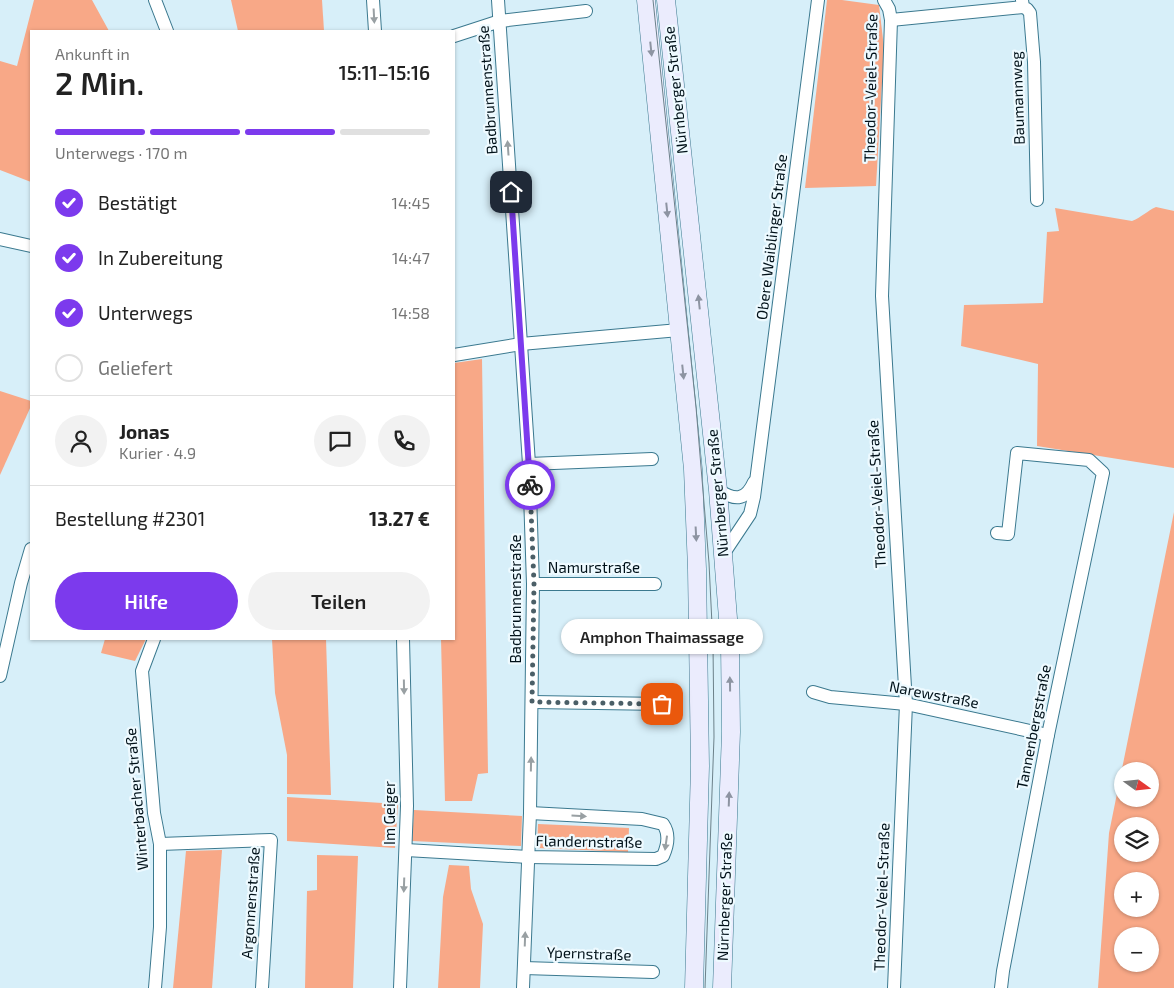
<!DOCTYPE html>
<html lang="de">
<meta charset="utf-8">
<style>
:root{--surface:#fff;--page:#f2f2f2;--text:#222;--muted:#767676;--line:#e0e0e0;--accent:#7c3aed}
body{margin:0;font-family:"Exo 2",sans-serif;background:var(--page);color:var(--text);height:100vh;display:flex;flex-direction:column;font-size:19px;white-space:nowrap}
*{box-sizing:border-box;margin:0}
p{font-size:16px;color:var(--muted)}
.icon{flex:none;width:28px;height:28px;fill:none;stroke:currentColor;stroke-width:2;stroke-linecap:round;stroke-linejoin:round}
.map{position:relative;flex:1;overflow:hidden}
.panel{position:absolute;left:30px;top:30px;width:425px;height:610px;display:flex;flex-direction:column;background:var(--surface);border-radius:0px;box-shadow:0 1px 4px #0004}
.panel>*{flex:none}
.needle{width:32px;rotate:105deg}
.fabs{position:absolute;left:1114px;top:762px;display:grid;gap:10px}
.fabs a{display:grid;place-items:center;width:45px;height:45px;border-radius:50%;background:var(--surface);box-shadow:0 1px 4px #0004;font-size:25px}
.pin{position:absolute;display:grid;place-items:center;width:42px;height:42px;color:#fff;margin:-21px;border-radius:10px;box-shadow:0 2px 8px #0006}
.courier{position:absolute;display:grid;place-items:center;width:50px;height:50px;margin:-25px;border:4px solid #7c3aed;border-radius:50%;background:#fff;color:#222;box-shadow:0 1px 6px #0007}
.bubble{position:absolute;height:35px;border-radius:18px;background:var(--surface);box-shadow:0 1px 4px #0004;font-size:16px;font-weight:600;line-height:35px;text-align:center}
.headline em{font-style:normal;font-weight:600}
.headline div{display:flex;flex-direction:column-reverse}
.headline{display:flex;align-items:center;justify-content:space-between;height:85px;padding:0 25px}
h1{font-size:32px;font-weight:600;line-height:38px}
.bar{display:grid;grid-template-columns:repeat(4,1fr);gap:8px 5px;align-content:center;height:60px;padding:0 25px}
.bar i{height:6px;border-radius:4px;background:var(--line)}
.bar .selected{background:var(--accent)}
.bar p{grid-column:span 4}
.line{display:flex;align-items:center;gap:12px;padding:0 25px;border-top:1px solid var(--line)}
.line div{flex:1}
.round{display:grid;place-items:center;flex:none;width:52px;height:52px;border-radius:26px;background:var(--page)}
ol{padding:0 25px;list-style:none}
li{display:flex;align-items:center;gap:15px;height:55px}
li p{margin-inline-start:auto}
li .icon{padding:5px;border-radius:50%;background:var(--accent);color:#fff;stroke-width:4}
li:last-child{color:var(--muted)}
li i{width:28px;height:28px;border:2px solid var(--line);border-radius:50%}
.action{display:flex;gap:10px;margin-top:auto;padding:10px 25px}
.action a{flex:1;height:58px;border-radius:30px;background:var(--accent);color:#fff;font-size:20px;font-weight:600;line-height:58px;text-align:center}
.action a+a{background:var(--page);color:var(--text)}
.map>svg:first-child{display:block}
.green{fill:#f8a887;fill-rule:evenodd}
.lines{fill:none;stroke-linecap:round;stroke-linejoin:round}
.minor-casing{stroke:#3b798f;stroke-width:14}
.secondary-casing{stroke:#3b798f;stroke-width:19}
.minor{stroke:#fff;stroke-width:12}
.secondary{stroke:#ebecfd;stroke-width:18}
.tram{stroke:#6c818a;stroke-width:1}
.oneway{fill:#99a0a3}
.oneway2{fill:#8d94a2}
.done{stroke:#4b5f67;stroke-width:5;stroke-dasharray:0 9}
.route{stroke:#7c3aed;stroke-width:6}
.labels{text-anchor:middle;stroke-width:4.5;stroke-linejoin:round;paint-order:stroke}
.street-label{font-size:15px;fill:#001119;stroke:#eefaff}
</style>
<div class="map">
<svg width="1174" height="988" viewBox="0 0 1174 988">
<rect width="100%" height="100%" fill="#d7eff9"/>
<!-- green -->
<g class="green">
<path d="M34,0H92L109,31H31V182L0,170V61L17,66Z"/>
<path d="M231,0H322L324,31H238Z"/>
<path d="M827,0H842L879,5L884,48L876,186L805,188Z"/>
<path d="M1156,207L1174,211V468L1037,446L1038,364L961,346L964,305L1043,303L1047,232L1059,231L1055,208L1132,221C1142,217 1147,211 1156,207Z"/>
<path d="M482,359L488,773L478,774L472,801H445L441,639H454V363Z"/>
<path d="M0,391L31,401V406L0,475Z"/>
<path d="M1174,512V988H1098L1109,833ZM1122,771H1150V799H1122ZM1122,826H1150V854H1122ZM1122,881H1150V909H1122ZM1122,936H1150V964H1122Z"/>
<path d="M105,639H146L135,661L101,653Z"/>
<path d="M272,639H326L331,795L287,794V755L275,693Z"/>
<path d="M287,797L398,804L395,848L287,841Z"/>
<path d="M414,810L522,816L521,846L412,841Z"/>
<path d="M538,824L629,828L628,852L537,848Z"/>
<path d="M222,850L212,988H173L186,851Z"/>
<path d="M317,855L358,856L353,988H305L307,891L317,890Z"/>
<path d="M449,865L469,866L471,889L483,924L480,988H438L443,897Z"/>
</g>
<g class="lines">
<!-- minor casing -->
<g class="minor-casing">
<g id="minor">
<path d="M155,0L167,31"/>
<path d="M373,0L375,31"/>
<path d="M498,0L529,464L533,584L530,813L523,988"/>
<path d="M884,0L889,9L891,20L882,296L906,704L894,988"/>
<path d="M1022,0L1023,7L1027,9L1030,13L1034,62L1037,200"/>
<path d="M891,20L1023,7"/>
<path d="M454,36L500,21L586,11"/>
<path d="M0,239L31,246"/>
<path d="M454,355L521,344L679,330"/>
<path d="M529,464L652,459"/>
<path d="M718,490C734,500 745,502 754,482"/>
<path d="M997,533L1008,534L1017,453L1089,460L1103,473L1048,735L1003,971L1001,988"/>
<path d="M724,553L750,514L754,497L818,0"/>
<path d="M533,584H655"/>
<path d="M154,639L142,671L154,813L160,844V927L155,988"/>
<path d="M0,676L21,583L31,549"/>
<path d="M813,692L830,697L906,704L1048,735"/>
<path d="M532,702L663,704"/>
<path d="M160,844L271,840L262,988"/>
<path d="M406,850L528,857L656,859L663,856C668,845 670,834 663,824L642,819L530,813"/>
<path d="M524,968L653,972"/>
<path d="M400,988L407,806L403,639"/>
</g>
</g>
<!-- secondary casing -->
<g class="secondary-casing">
<g id="secondary">
<path d="M646,0L693,469L697,569L700,766L694,988"/>
<path d="M666,0L718,490L730,644L731,732L722,988"/>
</g>
</g>
<!-- minor -->
<use href="#minor" class="minor"/>
<!-- secondary -->
<use href="#secondary" class="secondary"/>
<!-- tram -->
<path class="tram" d="M653,0L696,407L709,563L713,645L714,737L705,988"/>
</g>
<!-- one-way arrows -->
<defs><path id="oneway-solid" d="M-6-.8H1V-3.2L6.5 0L1 3.2V.8H-6Z" transform="scale(1.25)"/></defs>
<g class="oneway">
<use href="#oneway-solid" transform="translate(374 16) rotate(87)"/>
<use href="#oneway-solid" transform="translate(508 148) rotate(-94)"/>
<use href="#oneway-solid" transform="translate(404 687) rotate(89)"/>
<use href="#oneway-solid" transform="translate(531 764) rotate(-89)"/>
<use href="#oneway-solid" transform="translate(579 816) rotate(3)"/>
<use href="#oneway-solid" transform="translate(666 843) rotate(98)"/>
<use href="#oneway-solid" transform="translate(404 885) rotate(92)"/>
<use href="#oneway-solid" transform="translate(525 939) rotate(-88)"/>
</g>
<g class="oneway2">
<use href="#oneway-solid" transform="translate(651 49) rotate(84)"/>
<use href="#oneway-solid" transform="translate(667 210) rotate(84)"/>
<use href="#oneway-solid" transform="translate(699 302) rotate(-96)"/>
<use href="#oneway-solid" transform="translate(683 372) rotate(84)"/>
<use href="#oneway-solid" transform="translate(696 534) rotate(87)"/>
<use href="#oneway-solid" transform="translate(730 684) rotate(-91)"/>
<use href="#oneway-solid" transform="translate(729 799) rotate(-88)"/>
</g>
<g class="lines">
<!-- done -->
<path class="done" d="M530,485L534,584L532,702L662,704"/>
<!-- route -->
<path class="route" d="M511,192L530,485"/>
</g>
<g class="labels">
<!-- street labels -->
<g class="street-label">
<text transform="translate(871 88) rotate(-89)" y="5">Theodor-Veiel-Straße</text>
<text transform="translate(488 90) rotate(-94)" y="5">Badbrunnenstraße</text>
<text transform="translate(676 90) rotate(-96)" y="5">Nürnberger Straße</text>
<text transform="translate(1018 98) rotate(-92)" y="5">Baumannweg</text>
<text transform="translate(772 237) rotate(-83)" y="5">Obere Waiblinger Straße</text>
<text transform="translate(718 493) rotate(-95)" y="5">Nürnberger Straße</text>
<text transform="translate(877 494) rotate(-93)" y="5">Theodor-Veiel-Straße</text>
<text x="594" y="573">Namurstraße</text>
<text transform="translate(516 599) rotate(-90)" y="5">Badbrunnenstraße</text>
<text transform="translate(934 695) rotate(11)" y="5">Narewstraße</text>
<text transform="translate(1034 727) rotate(-79)" y="5">Tannenbergstraße</text>
<text transform="translate(137 799) rotate(-95)" y="5">Winterbacher Straße</text>
<text transform="translate(390 813) rotate(-90)" y="5">Im Geiger</text>
<text transform="translate(589 842) rotate(1)" y="5">Flandernstraße</text>
<text transform="translate(725 897) rotate(-88)" y="5">Nürnberger Straße</text>
<text transform="translate(882 897) rotate(-88)" y="5">Theodor-Veiel-Straße</text>
<text transform="translate(251 903) rotate(-86)" y="5">Argonnenstraße</text>
<text transform="translate(589 954) rotate(2)" y="5">Ypernstraße</text>
</g>
</g>
</svg>
<div class="fabs">
<a><svg class="needle" viewBox="-14 -14 28 28"><path d="M0-13l5 13h-10z" fill="#e53935"/><path d="M0 13l5-13h-10z" fill="#767676"/></svg></a>
<a><svg class="icon" aria-label="layers" viewBox="0 0 24 24"><path d="M12 4l9 5-9 5-9-5zM3 14l9 5 9-5"/></svg></a>
<a>+</a>
<a>−</a>
</div>
<div class="pin" style="left:662px;top:704px;background:#ea580c"><svg class="icon" aria-label="bag" viewBox="0 0 24 24"><path d="M5 8h14l-1 12H6zM9 8a3 3 0 0 1 6 0"/></svg></div>
<div class="pin" style="left:511px;top:192px;background:#1f2937"><svg class="icon" aria-label="home" viewBox="0 0 24 24"><path d="M3 11l9-7 9 7M6 9v11h12V9"/></svg></div>
<div class="courier" style="left:530px;top:485px"><svg class="icon" aria-label="bike" viewBox="0 0 24 24"><circle cx="6" cy="16" r="4"/><circle cx="18" cy="16" r="4"/><path d="M6 16l4-8h5l3 8M10 8l3 8H6M13 5h3"/></svg></div>
<div class="bubble" style="left:561px;top:619px;width:202px">Amphon Thaimassage</div>
<section class="panel">
<div class="headline"><div><h1>2 Min.</h1><p>Ankunft in</p></div><em>15:11–15:16</em></div>
<div class="bar"><i class="selected"></i><i class="selected"></i><i class="selected"></i><i></i><p>Unterwegs · 170 m</p></div>
<ol>
<li><svg class="icon" aria-label="check" viewBox="0 0 24 24"><path d="M5 12l5 5 9-10"/></svg>Bestätigt<p>14:45</p></li>
<li><svg class="icon" aria-label="check" viewBox="0 0 24 24"><path d="M5 12l5 5 9-10"/></svg>In Zubereitung<p>14:47</p></li>
<li><svg class="icon" aria-label="check" viewBox="0 0 24 24"><path d="M5 12l5 5 9-10"/></svg>Unterwegs<p>14:58</p></li>
<li><i></i>Geliefert</li>
</ol>
<div class="line" style="height:90px"><a class="round"><svg class="icon" aria-label="person" viewBox="0 0 24 24"><circle cx="12" cy="8" r="4"/><path d="M4 21q1-7 8-7t8 7"/></svg></a><div><b>Jonas</b><p>Kurier · 4.9</p></div><a class="round"><svg class="icon" aria-label="chat" viewBox="0 0 24 24"><path d="M4 5h16v11H9l-5 4z"/></svg></a><a class="round"><svg class="icon" aria-label="phone" viewBox="0 0 24 24"><path d="M5 4h4l2 5-3 2q2 4 5 5l2-3 5 2v4C11 20 4 13 5 4z"/></svg></a></div>
<div class="line" style="height:65px"><div>Bestellung #2301</div><b>13.27 €</b></div>
<div class="action"><a>Hilfe</a><a>Teilen</a></div>
</section>
</div>
